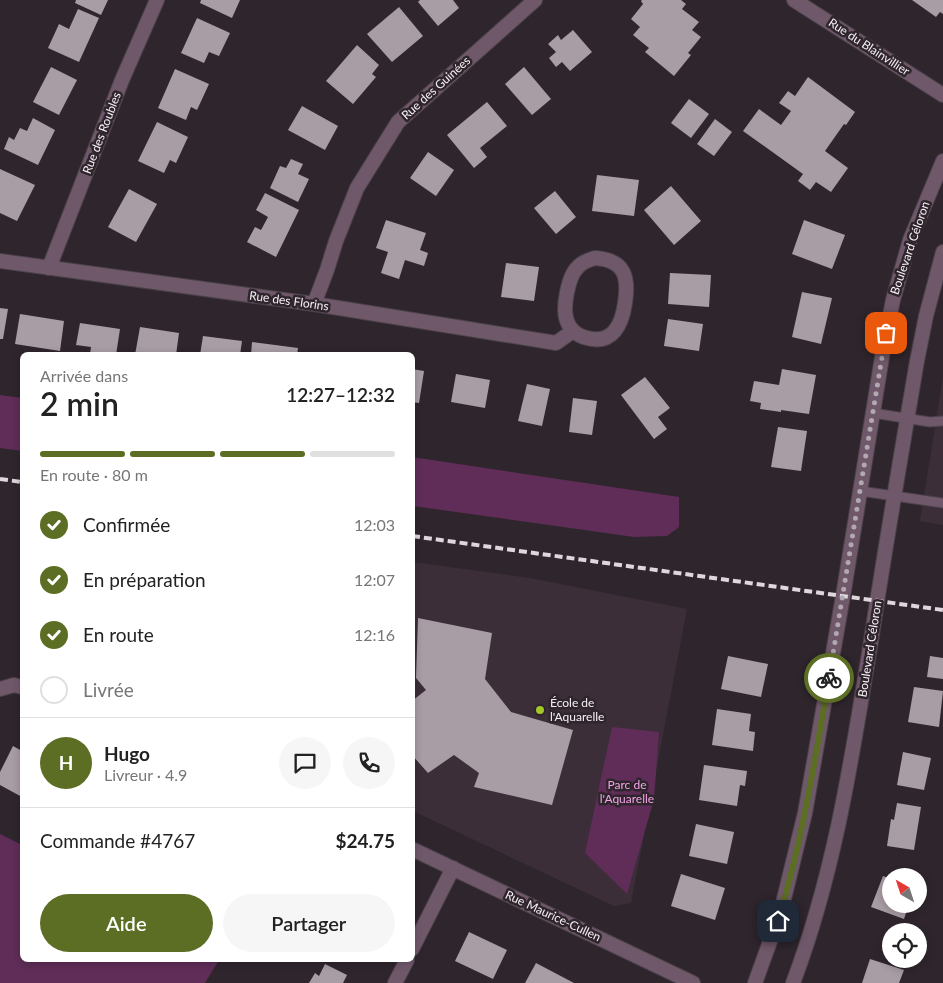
<!DOCTYPE html>
<html lang="fr">
<meta charset="utf-8">
<style>
:root{--surface:#fff;--page:#f6f6f6;--text:#222;--muted:#767676;--line:#e0e0e0;--accent:#5c6d24}
body{margin:0;font-family:Lato,sans-serif;background:var(--page);color:var(--text);height:100vh;display:flex;flex-direction:column;font-size:19px;white-space:nowrap}
*{box-sizing:border-box;margin:0}
p{font-size:16px;color:var(--muted)}
.icon{flex:none;width:28px;height:28px;fill:none;stroke:currentColor;stroke-width:2;stroke-linecap:round;stroke-linejoin:round}
.map{position:relative;flex:1;overflow:hidden}
.drawer{position:absolute;left:20px;top:352px;width:395px;height:610px;display:flex;flex-direction:column;background:var(--surface);border-radius:8px;box-shadow:0 2px 8px #0003}
.drawer>*{flex:none}
.needle{width:32px;rotate:321deg}
.controls{position:absolute;left:882px;top:868px;display:grid;gap:10px}
.controls a{display:grid;place-items:center;width:45px;height:45px;border-radius:50%;background:var(--surface);box-shadow:0 2px 8px #0003;font-size:25px}
.pin{position:absolute;display:grid;place-items:center;width:42px;height:42px;color:#fff;margin:-21px;border-radius:10px;box-shadow:0 2px 8px #0006}
.courier{position:absolute;display:grid;place-items:center;width:50px;height:50px;margin:-25px;border:4px solid #5c6d24;border-radius:50%;background:#fff;color:#222;box-shadow:0 1px 6px #0007}
.headline em{font-style:normal;font-weight:600}
.headline div{display:flex;flex-direction:column-reverse}
.headline{display:flex;align-items:center;justify-content:space-between;height:85px;padding:0 20px}
h1{font-size:32px;font-weight:600;line-height:38px}
.bar{display:grid;grid-template-columns:repeat(4,1fr);gap:8px 5px;align-content:center;height:60px;padding:0 20px}
.bar i{height:6px;border-radius:4px;background:var(--line)}
.bar .current{background:var(--accent)}
.bar p{grid-column:span 4}
.line{display:flex;align-items:center;gap:12px;padding:0 20px;border-top:1px solid var(--line)}
.line div{flex:1}
.round{display:grid;place-items:center;flex:none;width:52px;height:52px;border-radius:26px;background:var(--page)}
ol{padding:0 20px;list-style:none}
li{display:flex;align-items:center;gap:15px;height:55px}
li p{margin-inline-start:auto}
li .icon{padding:5px;border-radius:50%;background:var(--accent);color:#fff;stroke-width:4}
li:last-child{color:var(--muted)}
li i{width:28px;height:28px;border:2px solid var(--line);border-radius:50%}
.cta{display:flex;gap:10px;margin-top:auto;padding:10px 20px}
.cta a{flex:1;height:58px;border-radius:30px;background:var(--accent);color:#fff;font-size:20px;font-weight:600;line-height:58px;text-align:center}
.cta a+a{background:var(--page);color:var(--text)}
.map>svg:first-child{display:block}
.built{fill:#3c2e39}
.green{fill:#5f2d58}
.building{fill:#a89ca5}
.lines{fill:none;stroke-linecap:round;stroke-linejoin:round}
.service-casing{stroke:#4b4249;stroke-width:11}
.minor-casing{stroke:#4b4249;stroke-width:16}
.tertiary-casing{stroke:#4b4249;stroke-width:16}
.service{stroke:#70586b;stroke-width:9}
.minor{stroke:#70586b;stroke-width:14}
.tertiary{stroke:#70586b;stroke-width:14}
.rail{stroke:#ded7dc;stroke-width:4;stroke-dasharray:8 4;stroke-linecap:butt}
.done{stroke:#b1a9af;stroke-width:5;stroke-dasharray:0 9}
.route{stroke:#5c6d24;stroke-width:6}
.poi-dot{fill:#a3c926;stroke:#2f262d;stroke-width:2}
.labels{text-anchor:middle;stroke-width:5;stroke-linejoin:round;paint-order:stroke}
.street-label{font-size:12px;fill:#f7f0f5;stroke:#2f262d}
.poi-label{font-size:12px;fill:#f7f0f5;stroke:#2f262d;text-anchor:start}
.park-label{font-size:12px;fill:#f3a3e6;stroke:#2f262d}
</style>
<div class="map">
<svg width="943" height="983" viewBox="0 0 943 983">
<rect width="100%" height="100%" fill="#2f262d"/>
<!-- built -->
<g class="built">
<path d="M943,377V525L920,521Z"/>
<path d="M413,562L530,578L687,609L631,903L614,906L413,811Z"/>
</g>
<!-- green -->
<g class="green">
<path d="M0,395L22,398V451L0,448Z"/>
<path d="M412,457L679,497V527L667,536L634,537L413,506Z"/>
<path d="M612,727L659,732L654,799L627,894L585,853Z"/>
<path d="M0,834L22,845V960H219L205,983H0Z"/>
</g>
<!-- building -->
<g class="building">
<path d="M76,0H108L101,15L75,3Z"/>
<path d="M201,0H240L232,18L200,3Z"/>
<path d="M420,0H453L459,8L438,26L418,2Z"/>
<path d="M642,0H681L686,4L682,9L699,22L692,30L701,37L688,53L691,55L674,76L645,52L649,48L633,35L640,27L631,19L643,4L641,1Z"/>
<path d="M912,0H943V14L940,12L936,17Z"/>
<path d="M399,7L423,36L392,62L367,34Z"/>
<path d="M78,9L99,18L79,62L48,48L59,24L69,29Z"/>
<path d="M197,18L230,33L219,56L209,52L204,63L181,53Z"/>
<path d="M573,30L592,52L570,71L562,62L556,67L549,58L556,52L548,44L558,35L561,40Z"/>
<path d="M357,45L379,65L372,74L376,77L353,104L326,81Z"/>
<path d="M51,67L77,80L59,115L33,102Z"/>
<path d="M524,67L551,99L532,115L505,84Z"/>
<path d="M175,69L209,84L197,110L191,107L186,120L158,108Z"/>
<path d="M808,77L855,112L846,125L844,124L825,151L848,168L831,192L816,182L810,190L798,181L803,174L743,131L759,109L781,125L791,111L779,103L788,91L795,96Z"/>
<path d="M689,99L709,114L691,138L671,123Z"/>
<path d="M487,102L507,126L480,148L487,157L474,168L447,135Z"/>
<path d="M302,106L338,126L325,150L288,130Z"/>
<path d="M33,118L55,130L38,165L4,149L9,137L14,140L20,128L27,131Z"/>
<path d="M715,119L732,132L714,156L697,144Z"/>
<path d="M157,122L188,137L176,163L170,160L164,173L138,161Z"/>
<path d="M428,152L454,170L436,196L410,178Z"/>
<path d="M291,159L303,164L298,174L309,179L298,202L270,188L280,166L286,168Z"/>
<path d="M0,169L35,185L17,221L0,213Z"/>
<path d="M597,175L639,180L634,216L592,211Z"/>
<path d="M671,186L701,221L674,245L644,210Z"/>
<path d="M129,189L157,204L136,242L108,227Z"/>
<path d="M555,191L576,217L556,234L534,208Z"/>
<path d="M265,193L299,210L276,257L247,242L255,227L261,230L268,217L256,210Z"/>
<path d="M386,220L426,233L420,250L428,253L424,266L405,260L399,279L381,273L388,252L376,248Z"/>
<path d="M804,220L845,235L832,269L792,254Z"/>
<path d="M506,263L539,267L534,301L501,297Z"/>
<path d="M670,273L711,275L709,307L668,304Z"/>
<path d="M802,292L832,298L821,344L792,337Z"/>
<path d="M0,308L8,309L3,339H0Z"/>
<path d="M20,314L64,321L60,351L15,344Z"/>
<path d="M668,319L703,324L699,351L664,346Z"/>
<path d="M80,323L120,329L116,355H90L91,347L76,345Z"/>
<path d="M140,327L179,333L176,355H135Z"/>
<path d="M203,336L242,341L240,355H200Z"/>
<path d="M252,342L298,348L297,355H251Z"/>
<path d="M412,369L424,371L419,403L412,402Z"/>
<path d="M782,369L816,375L809,414L781,410V412L760,409L761,403L750,401L754,381L779,385Z"/>
<path d="M456,374L490,380L485,408L451,402Z"/>
<path d="M645,377L670,408L658,417L667,429L654,439L621,395Z"/>
<path d="M527,384L550,389L542,426L518,421Z"/>
<path d="M573,398L597,401L592,435L569,432Z"/>
<path d="M778,427L807,431L801,471L771,467Z"/>
<path d="M418,618L492,633L485,679L511,712L573,730L552,805L474,787L479,773L454,755L428,773L412,755V701L426,690L416,678Z"/>
<path d="M728,656L768,664L761,697L721,689Z"/>
<path d="M930,656L943,658V679L927,677Z"/>
<path d="M914,687L943,691L939,727L908,722Z"/>
<path d="M717,709L751,714L749,731L755,732L753,751L712,745Z"/>
<path d="M13,746L22,751V797L0,785V772Z"/>
<path d="M903,752L931,758L924,790L897,785Z"/>
<path d="M704,765L747,771L745,786L740,785L737,806L699,800Z"/>
<path d="M897,803L921,807L914,850L887,846L891,819L894,820Z"/>
<path d="M696,824L734,832L727,864L689,856Z"/>
<path d="M681,874L725,888L715,920L671,906Z"/>
<path d="M883,876L891,879V904H909L904,919L871,907Z"/>
<path d="M469,932L507,950L493,979L455,961Z"/>
<path d="M870,959L904,970L899,983H862Z"/>
<path d="M536,963L574,983H525Z"/>
<path d="M325,964L347,975L343,983H309L315,973L319,976Z"/>
</g>
<g class="lines">
<!-- service casing -->
<g class="service-casing">
<g id="service">
<path d="M873,413L930,422L943,421"/>
<path d="M860,491L943,503"/>
</g>
</g>
<!-- minor casing -->
<g class="minor-casing">
<g id="minor">
<path d="M794,0L943,95"/>
<path d="M595,258C625,260 629,277 625,303C622,324 613,345 587,338C578,336 570,330 567,321C562,309 568,276 578,267C582,262 588,260 595,258Z"/>
<path d="M0,261L314,304L556,343L573,331"/>
<path d="M49,268L122,80L157,0"/>
<path d="M314,304L327,270L336,241L357,188L398,122L535,0"/>
<path d="M0,689L14,685L22,687"/>
<path d="M412,849L693,983"/>
<path d="M412,949L453,868"/>
<path d="M395,983L407,960"/>
</g>
</g>
<!-- tertiary casing -->
<g class="tertiary-casing">
<g id="tertiary">
<path d="M755,983L781,911L805,813L843,596L884,345L893,300L910,240L943,161"/>
<path d="M793,983C835,872 852,757 871,641C885,548 901,455 917,361L926,316L943,252"/>
</g>
</g>
<!-- service -->
<use href="#service" class="service"/>
<!-- minor -->
<use href="#minor" class="minor"/>
<!-- tertiary -->
<use href="#tertiary" class="tertiary"/>
<!-- rail -->
<g class="rail">
<path d="M0,479L22,482"/>
<path d="M412,536L943,610"/>
</g>
</g>
<g class="lines">
<!-- done -->
<path class="done" d="M829,678L886,333"/>
<!-- route -->
<path class="route" d="M778,921C802,842 815,759 829,678"/>
</g>
<!-- markers -->
<circle class="poi-dot" cx="540" cy="710" r="5"/>
<g class="labels">
<!-- street labels -->
<g class="street-label">
<text transform="translate(869 47) rotate(33)" y="4">Rue du Blainvillier</text>
<text transform="translate(436 88) rotate(-42)" y="4">Rue des Guinées</text>
<text transform="translate(102 133) rotate(-69)" y="4">Rue des Roubles</text>
<text transform="translate(910 248) rotate(-71)" y="4">Boulevard Céloron</text>
<text transform="translate(289 301) rotate(8)" y="4">Rue des Florins</text>
<text transform="translate(870 649) rotate(-81)" y="4">Boulevard Céloron</text>
<text transform="translate(553 916) rotate(25)" y="4">Rue Maurice-Cullen</text>
</g>
<!-- poi labels -->
<g class="poi-label">
<text x="550" y="707">École de<tspan x="550" dy="14">l'Aquarelle</tspan></text>
</g>
<!-- park labels -->
<g class="park-label">
<text x="627" y="789">Parc de<tspan x="627" dy="14">l'Aquarelle</tspan></text>
</g>
</g>
</svg>
<div class="controls">
<a><svg class="needle" viewBox="-14 -14 28 28"><path d="M0-13l5 13h-10z" fill="#e53935"/><path d="M0 13l5-13h-10z" fill="#767676"/></svg></a>
<a><svg class="icon" aria-label="locate" viewBox="0 0 24 24"><circle cx="12" cy="12" r="6"/><path d="M12 2v4M12 18v4M2 12h4M18 12h4"/></svg></a>
</div>
<div class="pin" style="left:886px;top:333px;background:#ea580c"><svg class="icon" aria-label="bag" viewBox="0 0 24 24"><path d="M5 8h14l-1 12H6zM9 8a3 3 0 0 1 6 0"/></svg></div>
<div class="pin" style="left:778px;top:921px;background:#1f2937"><svg class="icon" aria-label="home" viewBox="0 0 24 24"><path d="M3 11l9-7 9 7M6 9v11h12V9"/></svg></div>
<div class="courier" style="left:829px;top:678px"><svg class="icon" aria-label="bike" viewBox="0 0 24 24"><circle cx="6" cy="16" r="4"/><circle cx="18" cy="16" r="4"/><path d="M6 16l4-8h5l3 8M10 8l3 8H6M13 5h3"/></svg></div>
<section class="drawer">
<div class="headline"><div><h1>2 min</h1><p>Arrivée dans</p></div><em>12:27–12:32</em></div>
<div class="bar"><i class="current"></i><i class="current"></i><i class="current"></i><i></i><p>En route · 80 m</p></div>
<ol>
<li><svg class="icon" aria-label="check" viewBox="0 0 24 24"><path d="M5 12l5 5 9-10"/></svg>Confirmée<p>12:03</p></li>
<li><svg class="icon" aria-label="check" viewBox="0 0 24 24"><path d="M5 12l5 5 9-10"/></svg>En préparation<p>12:07</p></li>
<li><svg class="icon" aria-label="check" viewBox="0 0 24 24"><path d="M5 12l5 5 9-10"/></svg>En route<p>12:16</p></li>
<li><i></i>Livrée</li>
</ol>
<div class="line" style="height:90px"><b class="round" style="background:var(--accent);color:#fff">H</b><div><b>Hugo</b><p>Livreur · 4.9</p></div><a class="round"><svg class="icon" aria-label="chat" viewBox="0 0 24 24"><path d="M4 5h16v11H9l-5 4z"/></svg></a><a class="round"><svg class="icon" aria-label="phone" viewBox="0 0 24 24"><path d="M5 4h4l2 5-3 2q2 4 5 5l2-3 5 2v4C11 20 4 13 5 4z"/></svg></a></div>
<div class="line" style="height:65px"><div>Commande #4767</div><b>$24.75</b></div>
<div class="cta"><a>Aide</a><a>Partager</a></div>
</section>
</div>
